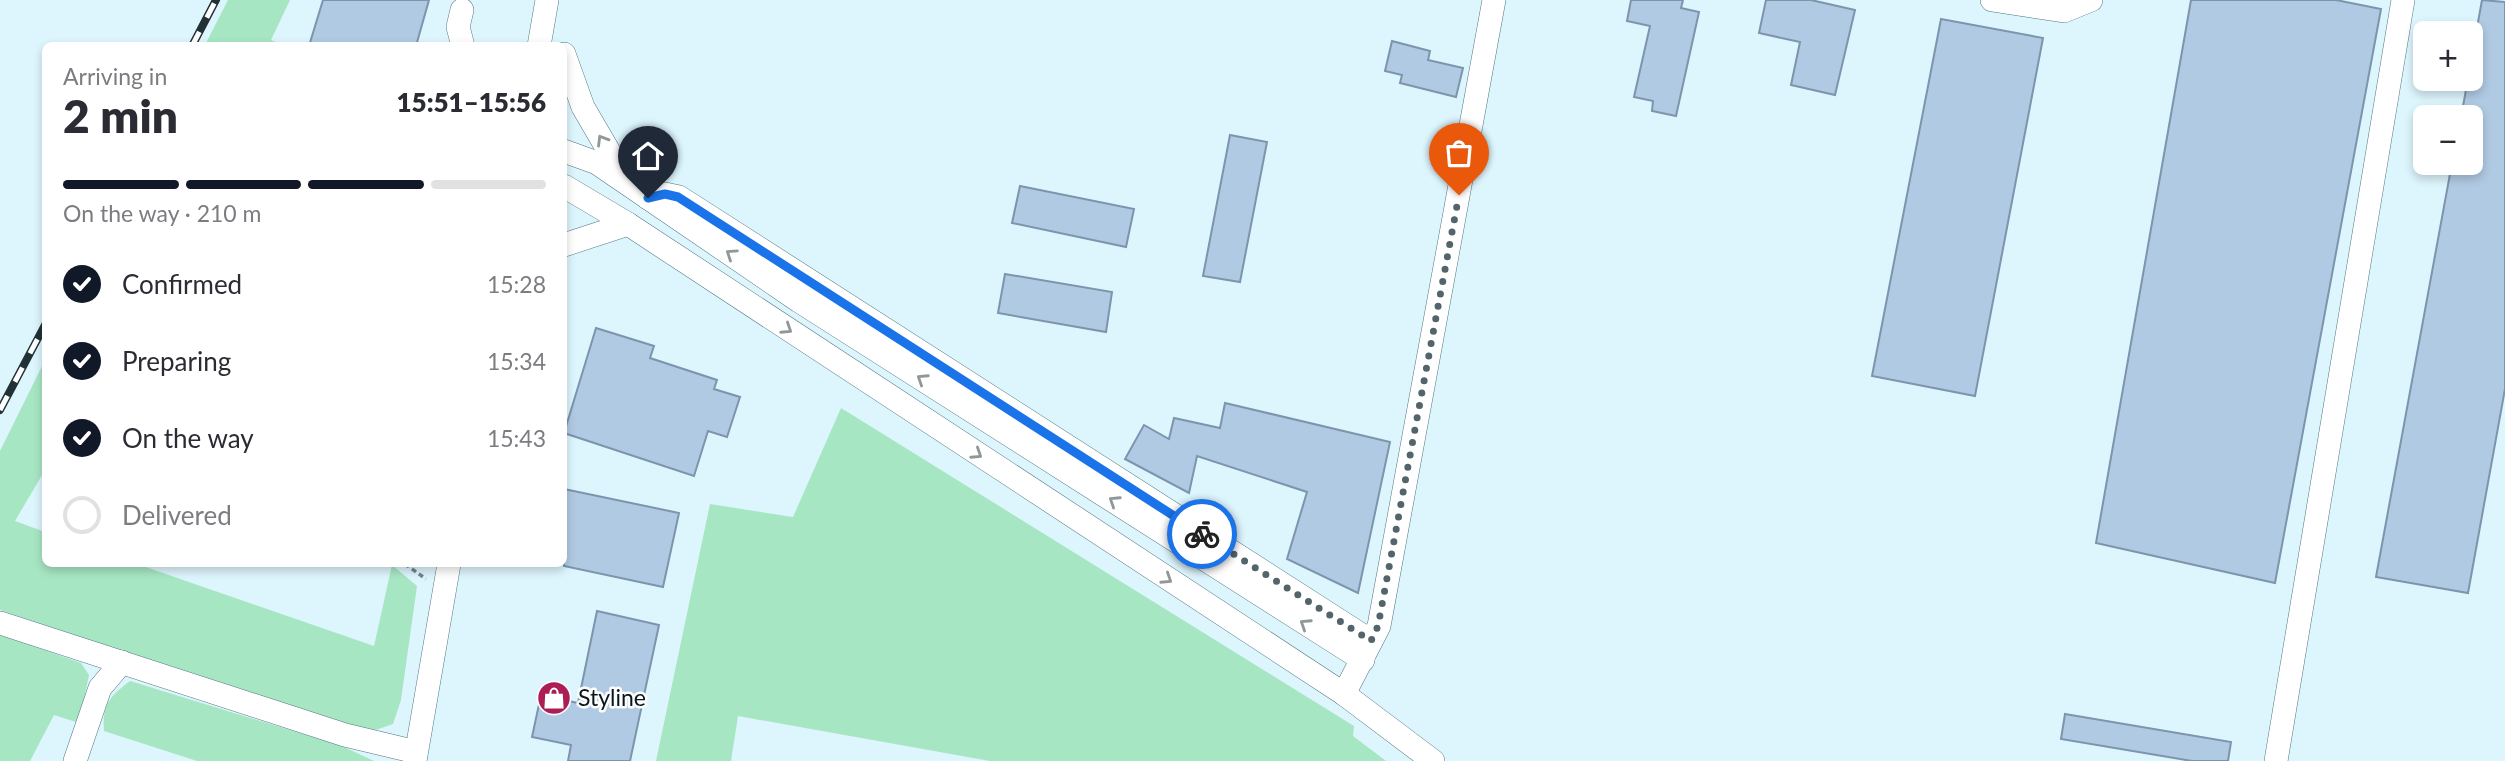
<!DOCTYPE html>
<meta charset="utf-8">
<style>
:root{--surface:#fff;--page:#f2f2f3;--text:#2b2b33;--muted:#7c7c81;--line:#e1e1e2;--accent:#111827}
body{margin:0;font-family:Lato,sans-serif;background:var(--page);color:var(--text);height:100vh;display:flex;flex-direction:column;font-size:26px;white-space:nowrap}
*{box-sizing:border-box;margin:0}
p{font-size:23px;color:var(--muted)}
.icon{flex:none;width:38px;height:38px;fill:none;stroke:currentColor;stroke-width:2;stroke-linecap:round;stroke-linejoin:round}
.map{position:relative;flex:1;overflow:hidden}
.drawer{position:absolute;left:42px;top:42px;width:525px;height:525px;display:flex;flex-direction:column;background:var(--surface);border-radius:10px;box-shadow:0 4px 10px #0003}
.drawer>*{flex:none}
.controls{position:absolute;left:2413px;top:21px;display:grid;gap:14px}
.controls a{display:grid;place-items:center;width:70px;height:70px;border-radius:10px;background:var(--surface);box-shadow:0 4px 10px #0003;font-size:35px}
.pin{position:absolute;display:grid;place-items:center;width:60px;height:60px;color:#fff;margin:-72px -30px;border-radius:50% 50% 50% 0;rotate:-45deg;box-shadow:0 0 7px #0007}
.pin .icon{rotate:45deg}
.courier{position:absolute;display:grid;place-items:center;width:70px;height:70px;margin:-35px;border:5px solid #1a73e8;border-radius:50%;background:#fff;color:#222;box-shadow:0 2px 9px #0007}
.overview em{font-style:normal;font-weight:800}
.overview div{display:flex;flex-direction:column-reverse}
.overview{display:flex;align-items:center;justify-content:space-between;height:119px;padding:0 21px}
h1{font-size:46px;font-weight:800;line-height:52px}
.bar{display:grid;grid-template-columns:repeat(4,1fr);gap:10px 7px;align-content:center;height:84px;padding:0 21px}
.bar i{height:9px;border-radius:5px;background:var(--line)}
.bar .selected{background:var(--accent)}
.bar p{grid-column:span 4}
ol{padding:0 21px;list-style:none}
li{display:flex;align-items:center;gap:21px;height:77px}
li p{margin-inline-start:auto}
li .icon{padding:7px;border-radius:50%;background:var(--accent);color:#fff;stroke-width:4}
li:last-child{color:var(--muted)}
li i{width:38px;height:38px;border:4px solid var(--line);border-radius:50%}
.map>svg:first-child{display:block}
.green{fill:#a7e6c3}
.building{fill:#b0cae3;stroke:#7c95ac;stroke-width:2}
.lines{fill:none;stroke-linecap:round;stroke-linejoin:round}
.minor-casing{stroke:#517681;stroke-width:24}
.path{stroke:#71858b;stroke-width:3.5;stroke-dasharray:5 3.5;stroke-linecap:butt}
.minor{stroke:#fff;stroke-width:23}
.rail-casing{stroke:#213136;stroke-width:8}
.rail{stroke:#fdfdfd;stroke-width:5;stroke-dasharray:16;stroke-linecap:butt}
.oneway{stroke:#909798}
.done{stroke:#53656a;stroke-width:7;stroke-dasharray:0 12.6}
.route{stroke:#1a73e8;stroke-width:9}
.labels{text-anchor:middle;stroke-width:5;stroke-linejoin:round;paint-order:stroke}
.poi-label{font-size:23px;fill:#08171b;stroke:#fdfdfd;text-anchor:start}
</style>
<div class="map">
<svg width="2505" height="761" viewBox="0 0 2505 761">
<rect width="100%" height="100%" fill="#ddf5fd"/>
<!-- green -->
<g class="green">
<path d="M228,0H290L271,40L283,45H205Z"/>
<path d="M45,360V470L15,521L45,532L46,564H137L374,646L392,565L417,586L401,700L393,724L367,733L0,610V451Z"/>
<path d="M841,408L1354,726L1353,736L1386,761H990L738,716L731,761H656L710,504L793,517Z"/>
<path d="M0,634L81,663L89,675L79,723L54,715L30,761H0Z"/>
<path d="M130,681L342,746L374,761H197L104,731C102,705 109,697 130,681Z"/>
</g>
<!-- building -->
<g class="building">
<path d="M323,0H429L416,46H309Z"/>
<path d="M1631,0H1683L1681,8L1699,12L1676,116L1652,111L1653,101L1634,97L1650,26L1627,21Z"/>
<path d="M1766,0H1811L1855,10L1835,95L1791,85L1800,42L1759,33Z"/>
<path d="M2191,0H2336L2381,9L2275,583L2096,543Z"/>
<path d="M2482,0L2505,2V389L2468,593L2376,577L2452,163H2471V117H2461L2468,79H2471V61Z"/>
<path d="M1941,19L2043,38L1975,396L1872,376Z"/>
<path d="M1392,41L1430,51L1428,60L1463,68L1456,97L1400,83L1402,75L1385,71Z"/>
<path d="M1230,135L1267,142L1240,282L1203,276Z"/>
<path d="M1020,186L1134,209L1126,247L1012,223Z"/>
<path d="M1005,274L1112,292L1106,332L998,313Z"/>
<path d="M596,328L654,346L650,358L717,380L714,389L740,397L727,437L708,431L694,476L564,433Z"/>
<path d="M1225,403L1390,442L1358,593L1287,559L1307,492L1197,456L1189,493L1125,459L1144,425L1169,439L1174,418L1220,428Z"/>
<path d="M564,489L679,513L663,587L564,566Z"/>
<path d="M597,611L659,625L630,761H568L571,745L532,737L541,695L578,703Z"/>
<path d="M2065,714L2231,742L2228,761H2192L2061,739Z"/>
</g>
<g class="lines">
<!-- minor casing -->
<g class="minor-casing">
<g id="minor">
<path d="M1992,0L2064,11L2091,0"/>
<path d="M462,10L458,27L463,46"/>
<path d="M539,46L547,0"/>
<path d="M564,54L583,107L611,155L628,175"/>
<path d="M564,151L597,163L799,301L1363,660"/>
<path d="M564,186L628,224L1344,694L1433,761"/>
<path d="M648,198L665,194L679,197L1371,641"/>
<path d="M564,245L628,224"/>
<path d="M0,623L345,735L416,752"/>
<path d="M1344,694L1379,626L1494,0"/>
<path d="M75,761L100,688L122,662"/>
<path d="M415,761L449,564"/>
<path d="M2276,761L2403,0"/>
</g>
</g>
<!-- path -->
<path class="path" d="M405,564L426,579"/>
<!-- minor -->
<use href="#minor" class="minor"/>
<!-- rail casing -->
<g class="rail-casing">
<g id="rail">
<path d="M192,46L216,0"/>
<path d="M0,410L46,323"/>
</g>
</g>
<!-- rail -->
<use href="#rail" class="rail"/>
</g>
<!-- one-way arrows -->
<defs><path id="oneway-chevron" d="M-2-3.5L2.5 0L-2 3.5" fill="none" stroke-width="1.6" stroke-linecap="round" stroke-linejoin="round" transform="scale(1.75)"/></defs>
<g class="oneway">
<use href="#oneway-chevron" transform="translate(602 140) rotate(-121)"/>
<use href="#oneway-chevron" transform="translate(731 254) rotate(-146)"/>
<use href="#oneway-chevron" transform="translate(787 329) rotate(33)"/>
<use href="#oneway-chevron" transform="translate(922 379) rotate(-147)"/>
<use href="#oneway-chevron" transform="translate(977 454) rotate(33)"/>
<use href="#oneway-chevron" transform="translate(1114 501) rotate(-147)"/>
<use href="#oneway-chevron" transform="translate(1167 579) rotate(33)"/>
<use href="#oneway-chevron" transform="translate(1305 624) rotate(-147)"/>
</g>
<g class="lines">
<!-- done -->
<path class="done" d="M1202,534L1371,641L1378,626L1459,195"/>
<!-- route -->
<path class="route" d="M648,198L665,194L678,197L1202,534"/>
</g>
<!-- icons -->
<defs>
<g id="shop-disc" transform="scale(1.75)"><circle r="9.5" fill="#ad1d55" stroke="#fdfdfd"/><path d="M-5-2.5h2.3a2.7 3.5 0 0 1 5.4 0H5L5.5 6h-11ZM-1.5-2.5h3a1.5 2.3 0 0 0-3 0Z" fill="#fff"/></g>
</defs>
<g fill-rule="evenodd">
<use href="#shop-disc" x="554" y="698"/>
</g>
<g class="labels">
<!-- poi labels -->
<g class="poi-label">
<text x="578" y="706">Styline</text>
</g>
</g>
</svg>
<div class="controls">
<a>+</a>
<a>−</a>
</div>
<div class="pin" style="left:1459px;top:195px;background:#ea580c"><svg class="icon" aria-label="bag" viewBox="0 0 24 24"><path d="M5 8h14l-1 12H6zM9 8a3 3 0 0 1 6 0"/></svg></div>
<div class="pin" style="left:648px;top:198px;background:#1f2937"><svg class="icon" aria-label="home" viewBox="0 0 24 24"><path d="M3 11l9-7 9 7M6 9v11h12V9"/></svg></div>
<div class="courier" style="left:1202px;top:534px"><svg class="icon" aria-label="bike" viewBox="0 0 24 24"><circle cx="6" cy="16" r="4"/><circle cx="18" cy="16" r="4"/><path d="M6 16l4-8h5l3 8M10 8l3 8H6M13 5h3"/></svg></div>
<section class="drawer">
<div class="overview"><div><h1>2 min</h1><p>Arriving in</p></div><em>15:51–15:56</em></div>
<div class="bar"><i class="selected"></i><i class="selected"></i><i class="selected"></i><i></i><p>On the way · 210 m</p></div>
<ol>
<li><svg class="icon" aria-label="check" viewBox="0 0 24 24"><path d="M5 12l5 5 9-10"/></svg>Confirmed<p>15:28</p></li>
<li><svg class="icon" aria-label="check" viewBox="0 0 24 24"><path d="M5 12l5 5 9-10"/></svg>Preparing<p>15:34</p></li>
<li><svg class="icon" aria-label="check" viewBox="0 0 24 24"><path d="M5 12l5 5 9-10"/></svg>On the way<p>15:43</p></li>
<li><i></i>Delivered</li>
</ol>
</section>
</div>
